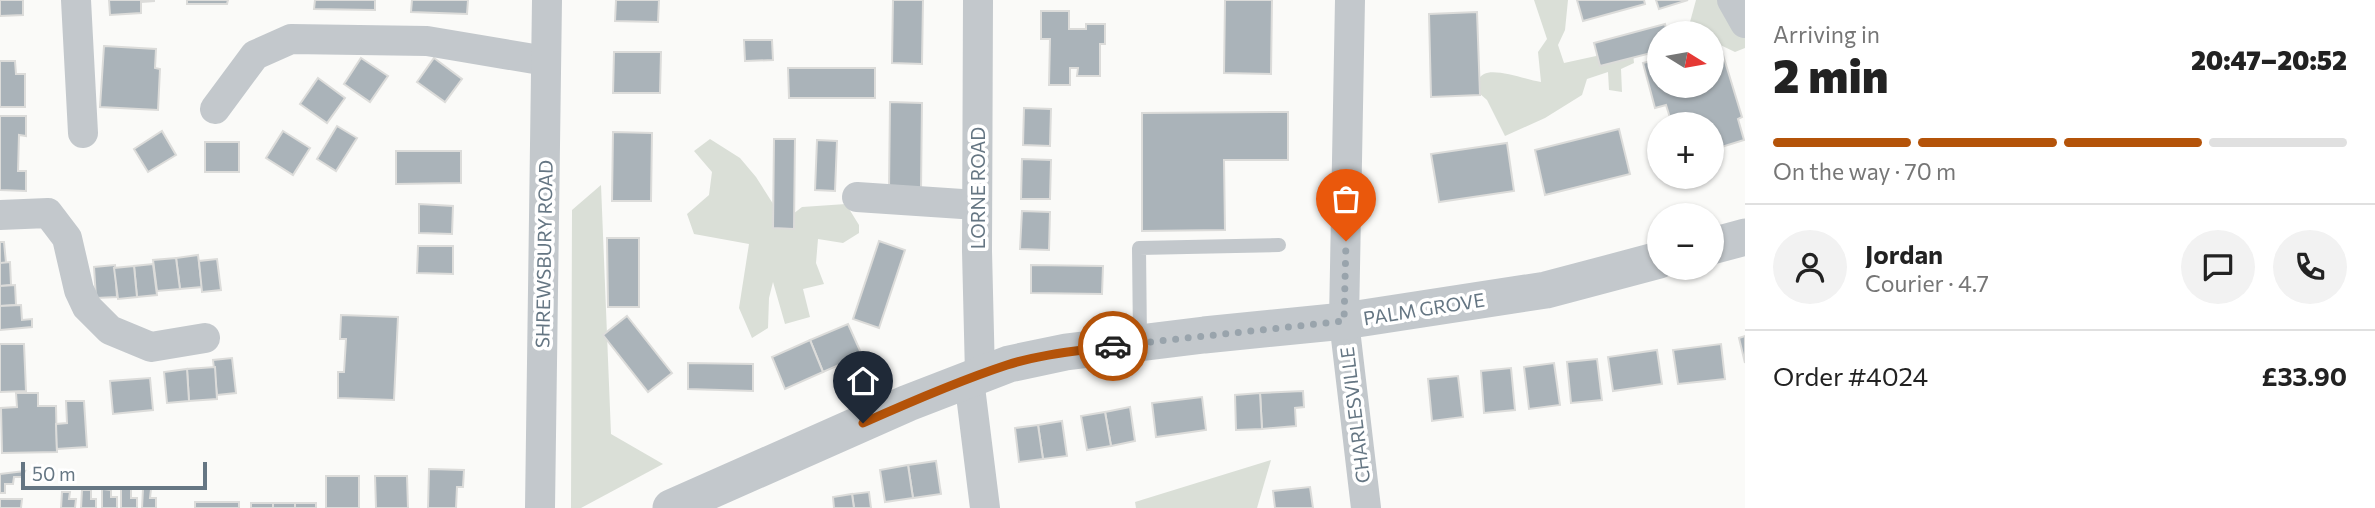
<!DOCTYPE html>
<meta charset="utf-8">
<style>
:root{--surface:#fff;--page:#f2f2f2;--text:#222;--muted:#767676;--line:#e0e0e0;--accent:#b45309}
body{margin:0;font-family:Commissioner,sans-serif;background:var(--page);color:var(--text);height:100vh;display:flex;flex-direction:column;font-size:26px;white-space:nowrap}
*{box-sizing:border-box;margin:0}
p{font-size:23px;color:var(--muted)}
.icon{flex:none;width:38px;height:38px;fill:none;stroke:currentColor;stroke-width:2;stroke-linecap:round;stroke-linejoin:round}
.map{position:relative;flex:1;overflow:hidden}
.sheet{display:flex;flex-direction:column;background:var(--surface);width:630px}
.sheet>*{flex:none}
.needle{width:46px;rotate:101deg}
.tools{position:absolute;left:1647px;top:21px;display:grid;gap:14px}
.tools a{display:grid;place-items:center;width:77px;height:77px;border-radius:50%;background:var(--surface);box-shadow:0 2px 5px #0004;font-size:35px}
.scale{position:absolute;left:21px;bottom:18px;width:186px;box-sizing:border-box;padding-left:7px;border:4px solid #657683;border-top:0;font-size:19px;line-height:24px;white-space:nowrap;color:#657683;-webkit-text-stroke:5px #fff;paint-order:stroke}
.pin{position:absolute;display:grid;place-items:center;width:60px;height:60px;color:#fff;margin:-72px -30px;border-radius:50% 50% 50% 0;rotate:-45deg;box-shadow:0 0 7px #0007}
.pin .icon{rotate:45deg}
.courier{position:absolute;display:grid;place-items:center;width:70px;height:70px;margin:-35px;border:5px solid #b45309;border-radius:50%;background:#fff;color:#222;box-shadow:0 2px 9px #0007}
.summary em{font-style:normal;font-weight:800}
.summary div{display:flex;flex-direction:column-reverse}
.summary{display:flex;align-items:center;justify-content:space-between;height:119px;padding:0 28px}
h1{font-size:46px;font-weight:800;line-height:52px}
.bar{display:grid;grid-template-columns:repeat(4,1fr);gap:10px 7px;align-content:center;height:84px;padding:0 28px}
.bar i{height:9px;border-radius:5px;background:var(--line)}
.bar .active{background:var(--accent)}
.bar p{grid-column:span 4}
.line{display:flex;align-items:center;gap:18px;padding:0 28px;border-top:2px solid var(--line)}
.line div{flex:1}
.round{display:grid;place-items:center;flex:none;width:74px;height:74px;border-radius:37px;background:var(--page)}
main{display:flex;flex:1;min-height:0}
.map>svg:first-child{display:block}
.green{fill:#dadfd7}
.building{fill:#aab3b9;stroke:#dcdcda;stroke-width:2}
.lines{fill:none;stroke-linecap:round;stroke-linejoin:round}
.service{stroke:#c3c8cc;stroke-width:14}
.minor{stroke:#c3c8cc;stroke-width:30}
.tertiary{stroke:#c3c8cc;stroke-width:37}
.done{stroke:#99a4ac;stroke-width:7;stroke-dasharray:0 12.6}
.route{stroke:#b45309;stroke-width:9}
.labels{text-anchor:middle;stroke-width:7;stroke-linejoin:round;paint-order:stroke}
.street-label{font-size:19px;fill:#657683;stroke:#fff}
</style>
<main>
<div class="map">
<svg width="1745" height="508" viewBox="0 0 1745 508">
<rect width="100%" height="100%" fill="#fafaf8"/>
<!-- green -->
<g class="green">
<path d="M1534,0H1568L1565,30L1558,45L1564,63L1596,56L1606,42L1633,54L1634,63L1621,69L1622,92L1609,90L1608,72L1587,79L1582,95L1545,118L1505,136L1487,100L1471,86C1475,83 1480,76 1484,74C1496,68 1527,80 1541,82L1538,52L1547,39Z"/>
<path d="M1696,0H1745V48L1735,52L1712,41V33H1702L1690,22Z"/>
<path d="M710,139L740,158L756,177L784,221L802,207L846,204L859,225V233L843,243L818,239L816,263L824,284L803,289L810,317L785,324L773,282L769,298L768,328L752,338L739,308L749,244L694,234L687,214L709,195L712,172L694,151Z"/>
<path d="M601,185L611,434L663,464L581,508H571L572,210Z"/>
<path d="M1271,460L1257,508H1136L1135,502Z"/>
</g>
<!-- building -->
<g class="building">
<path d="M0,0H23V15L0,16Z"/>
<path d="M109,0H154V1L141,2V13L110,15Z"/>
<path d="M187,0H228L227,4H187Z"/>
<path d="M315,0H375V10L314,9Z"/>
<path d="M412,0H468L467,14L411,12Z"/>
<path d="M616,0H659L658,22L615,21Z"/>
<path d="M893,0H923L922,64L892,63Z"/>
<path d="M1225,0H1272L1271,74L1224,73Z"/>
<path d="M1577,0H1644L1645,4L1583,21Z"/>
<path d="M1656,0H1688L1659,9Z"/>
<path d="M1041,11H1069V29H1086V24H1105V44H1100V76H1077L1078,68H1070V85H1049L1050,39H1041Z"/>
<path d="M1477,12L1480,95L1431,97L1429,14Z"/>
<path d="M1665,24L1667,33H1659V51L1600,66L1594,43Z"/>
<path d="M744,40H772L773,60L745,61Z"/>
<path d="M1719,42L1742,117L1738,119L1744,140L1712,150V124H1672L1666,105L1655,108L1643,63L1659,59V86H1712V44Z"/>
<path d="M104,46L156,49L155,68L160,69L158,110L100,107Z"/>
<path d="M614,52H661L660,93H613Z"/>
<path d="M361,58L388,76L370,102L344,84Z"/>
<path d="M434,58L462,79L445,102L417,82Z"/>
<path d="M0,61H15L16,74H25V107H0Z"/>
<path d="M788,68H875V98H789Z"/>
<path d="M318,78L345,98L327,123L300,104Z"/>
<path d="M890,102L922,103L921,191H889Z"/>
<path d="M1024,108L1051,109L1050,146L1023,145Z"/>
<path d="M1288,112V160H1224L1225,230L1142,231V113Z"/>
<path d="M0,116H26V136L19,135L18,171H26V191L0,190Z"/>
<path d="M337,126L357,138L336,171L317,159Z"/>
<path d="M1619,129L1630,174L1545,195L1535,150Z"/>
<path d="M162,131L176,155L148,172L134,149Z"/>
<path d="M283,131L310,148L293,175L266,158Z"/>
<path d="M613,132L652,133L651,201H612Z"/>
<path d="M774,139H795L794,229L773,228Z"/>
<path d="M817,140L837,141L835,191L815,190Z"/>
<rect x="205" y="142" width="34" height="30"/>
<path d="M1507,143L1514,191L1439,202L1431,154Z"/>
<path d="M396,151H461V183L396,184Z"/>
<path d="M1022,159L1051,160L1050,199H1021Z"/>
<path d="M419,204L453,206L452,234L419,233Z"/>
<path d="M1022,211L1050,212L1049,250L1020,249Z"/>
<path d="M607,238H639V307H608Z"/>
<path d="M879,241L905,250L879,328L853,319Z"/>
<path d="M0,242H4L6,263H0Z"/>
<path d="M418,246H453V274L417,273Z"/>
<path d="M198,255L202,287L180,289L176,258Z"/>
<path d="M176,258L180,289L157,291L153,260Z"/>
<path d="M217,259L221,290L202,292L199,261Z"/>
<path d="M10,262L11,285L0,286V263Z"/>
<path d="M153,264L157,295L137,297L134,266Z"/>
<path d="M115,265L117,297L96,298L94,267Z"/>
<path d="M1031,265L1103,266L1102,294L1031,293Z"/>
<path d="M134,266L137,297L118,299L114,268Z"/>
<path d="M15,285L16,305L0,306V286Z"/>
<path d="M21,305L22,320L32,319V327L0,330V306Z"/>
<path d="M341,315L398,317L394,400L338,398V372H344L346,339H340Z"/>
<path d="M627,316L672,373L648,392L603,335Z"/>
<path d="M848,324L862,355L823,372L810,340Z"/>
<path d="M1745,336V363L1739,338Z"/>
<path d="M810,340L823,372L785,389L772,357Z"/>
<path d="M0,344H24L26,391L0,392Z"/>
<path d="M1721,344L1725,379L1678,384L1673,350Z"/>
<path d="M1657,350L1662,384L1613,391L1608,357Z"/>
<path d="M232,358L236,393L217,395L213,360Z"/>
<path d="M1597,359L1602,400L1571,403L1567,362Z"/>
<path d="M688,363L753,364V391L688,389Z"/>
<path d="M1554,363L1560,405L1529,409L1524,367Z"/>
<path d="M215,367L217,399L189,401L187,369Z"/>
<path d="M1511,368L1515,410L1484,413L1481,371Z"/>
<path d="M187,369L189,401L167,403L164,372Z"/>
<path d="M1458,376L1463,417L1432,421L1428,379Z"/>
<path d="M150,378L153,410L113,414L110,381Z"/>
<path d="M1303,391L1304,407L1295,408L1296,426L1262,429L1260,393Z"/>
<path d="M16,393H38V406H56L57,452L2,453L1,408L17,407Z"/>
<path d="M1260,393L1262,429L1236,430L1235,395Z"/>
<path d="M1202,397L1206,430L1156,437L1152,403Z"/>
<path d="M66,401H84L87,447L57,449V452L56,424L67,423Z"/>
<path d="M1130,407L1135,441L1111,446L1105,412Z"/>
<path d="M1105,412L1111,446L1087,450L1081,416Z"/>
<path d="M1062,421L1067,456L1043,459L1038,425Z"/>
<path d="M1038,425L1043,459L1019,462L1015,428Z"/>
<path d="M936,461L941,494L913,498L908,465Z"/>
<path d="M908,465L913,498L885,502L880,470Z"/>
<path d="M429,469L464,470L463,487H457L456,508H428Z"/>
<path d="M25,471L22,477H14L13,484H5V493H0V474Z"/>
<rect x="326" y="476" width="33" height="32"/>
<path d="M375,476H407L408,508H376Z"/>
<path d="M1310,487L1313,508H1275L1273,491Z"/>
<path d="M102,489L111,490V497H117V508H102Z"/>
<path d="M121,489H131V498H137V508H121Z"/>
<path d="M143,489H151L150,498H156V508H142Z"/>
<path d="M82,490H91V499H96V508H81Z"/>
<path d="M62,492H70L69,499H76L75,508H61Z"/>
<path d="M869,492L871,508H854L852,494Z"/>
<path d="M852,494L854,508H834L833,497Z"/>
<path d="M0,499H22L21,508H0Z"/>
<rect x="195" y="502" width="44" height="6"/>
<rect x="251" y="503" width="22" height="5"/>
<rect x="273" y="503" width="22" height="5"/>
<rect x="295" y="503" width="21" height="5"/>
</g>
<g class="lines">
<!-- service -->
<path class="service" d="M1140,341L1139,248L1279,245"/>
<!-- minor -->
<g class="minor">
<path d="M76,0L83,133"/>
<path d="M978,0L977,251L980,375"/>
<path d="M1350,0L1344,321L1366,508"/>
<path d="M1732,0L1745,23"/>
<path d="M215,109L255,55L291,39L427,41L546,61"/>
<path d="M857,197L977,205"/>
<path d="M0,215L48,213L67,238L79,290L87,307L110,330L151,347L205,338"/>
<path d="M969,379L985,508"/>
<path d="M540,508L547,0"/>
</g>
<!-- tertiary -->
<g class="tertiary">
<path d="M1712,246L1745,237"/>
<path d="M671,508L908,403L1009,364L1066,352L1204,335L1344,321L1546,290L1659,260"/>
</g>
</g>
<g class="lines">
<!-- done -->
<path class="done" d="M1113,346L1344,321L1346,241"/>
<!-- route -->
<path class="route" d="M863,423C910,402 958,381 1007,365C1041,354 1078,351 1113,346"/>
</g>
<g class="labels">
<!-- street labels -->
<g class="street-label">
<text transform="translate(978 188) rotate(-90)" y="7">LORNE ROAD</text>
<text transform="translate(544 254) rotate(-89)" y="7">SHREWSBURY ROAD</text>
<text transform="translate(1424 309) rotate(-9)" y="7">PALM GROVE</text>
<text transform="translate(1355 415) rotate(-97)" y="7">CHARLESVILLE</text>
</g>
</g>
</svg>
<div class="tools">
<a><svg class="needle" viewBox="-14 -14 28 28"><path d="M0-13l5 13h-10z" fill="#e53935"/><path d="M0 13l5-13h-10z" fill="#767676"/></svg></a>
<a>+</a>
<a>−</a>
</div>
<div class="scale">50 m</div>
<div class="pin" style="left:1346px;top:241px;background:#ea580c"><svg class="icon" aria-label="bag" viewBox="0 0 24 24"><path d="M5 8h14l-1 12H6zM9 8a3 3 0 0 1 6 0"/></svg></div>
<div class="pin" style="left:863px;top:423px;background:#1f2937"><svg class="icon" aria-label="home" viewBox="0 0 24 24"><path d="M3 11l9-7 9 7M6 9v11h12V9"/></svg></div>
<div class="courier" style="left:1113px;top:346px"><svg class="icon" aria-label="car" viewBox="0 0 24 24"><path d="M5 17H2v-5l4-1 3-4h7l3 4 3 1v5h-3M9 17h6M6 11h13"/><circle cx="7" cy="17" r="2"/><circle cx="17" cy="17" r="2"/></svg></div>
</div>
<section class="sheet">
<div class="summary"><div><h1>2 min</h1><p>Arriving in</p></div><em>20:47–20:52</em></div>
<div class="bar"><i class="active"></i><i class="active"></i><i class="active"></i><i></i><p>On the way · 70 m</p></div>
<div class="line" style="height:126px"><a class="round"><svg class="icon" aria-label="person" viewBox="0 0 24 24"><circle cx="12" cy="8" r="4"/><path d="M4 21q1-7 8-7t8 7"/></svg></a><div><b>Jordan</b><p>Courier · 4.7</p></div><a class="round"><svg class="icon" aria-label="chat" viewBox="0 0 24 24"><path d="M4 5h16v11H9l-5 4z"/></svg></a><a class="round"><svg class="icon" aria-label="phone" viewBox="0 0 24 24"><path d="M5 4h4l2 5-3 2q2 4 5 5l2-3 5 2v4C11 20 4 13 5 4z"/></svg></a></div>
<div class="line" style="height:91px"><div>Order #4024</div><b>£33.90</b></div>
</section>
</main>
